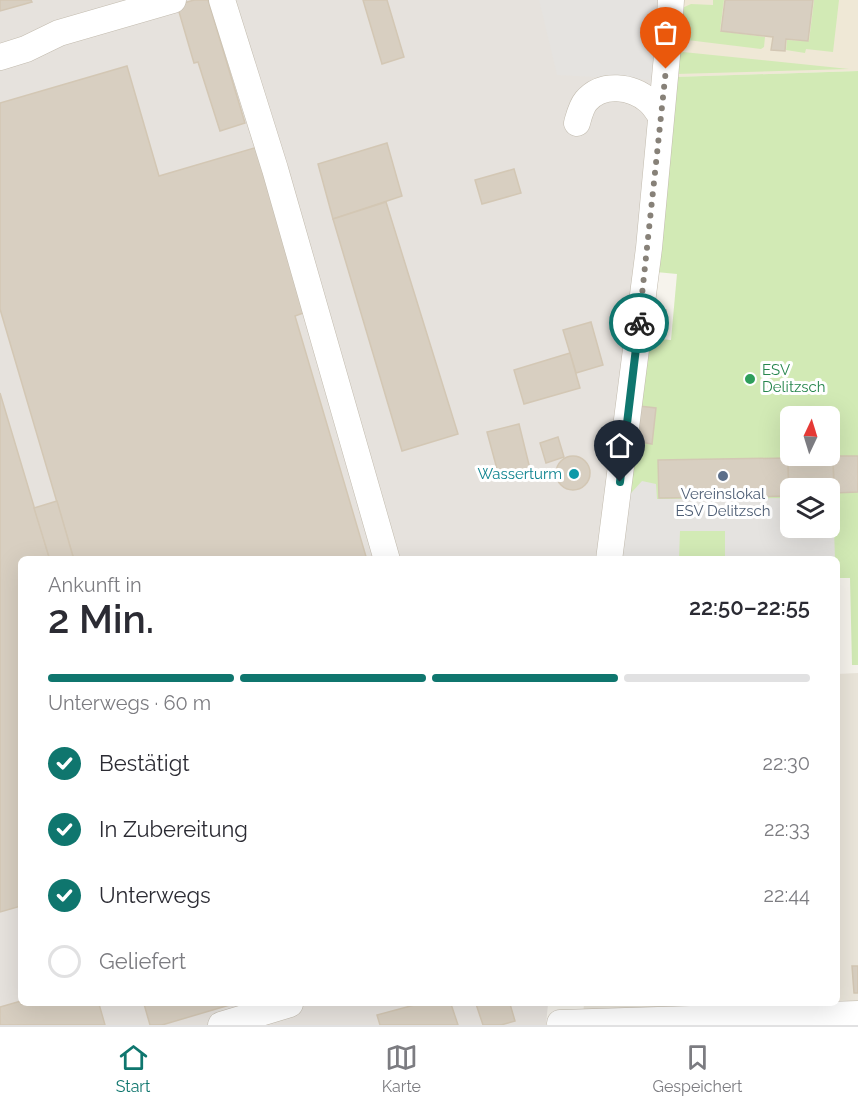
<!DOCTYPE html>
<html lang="de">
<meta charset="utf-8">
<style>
:root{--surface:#fff;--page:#f2f2f3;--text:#2b2b33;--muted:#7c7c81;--line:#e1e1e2;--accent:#0f766e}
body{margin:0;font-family:Raleway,sans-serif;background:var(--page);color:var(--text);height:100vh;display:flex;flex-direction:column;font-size:22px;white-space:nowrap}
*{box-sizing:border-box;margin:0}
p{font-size:20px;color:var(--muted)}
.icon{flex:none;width:33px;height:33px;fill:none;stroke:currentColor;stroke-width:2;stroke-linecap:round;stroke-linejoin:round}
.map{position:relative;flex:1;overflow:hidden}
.drawer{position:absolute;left:18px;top:556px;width:822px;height:450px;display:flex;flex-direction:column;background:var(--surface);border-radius:9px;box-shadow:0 6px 24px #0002}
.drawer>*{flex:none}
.needle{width:39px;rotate:4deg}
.fabs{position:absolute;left:780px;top:406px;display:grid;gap:12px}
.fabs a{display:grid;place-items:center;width:60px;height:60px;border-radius:9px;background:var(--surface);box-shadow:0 6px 24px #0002;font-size:30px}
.pin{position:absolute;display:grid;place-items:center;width:51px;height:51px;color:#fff;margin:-62px -26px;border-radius:50% 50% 50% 0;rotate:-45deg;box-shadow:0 0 6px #0007}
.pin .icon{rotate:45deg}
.courier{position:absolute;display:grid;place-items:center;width:60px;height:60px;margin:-30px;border:4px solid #0f766e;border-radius:50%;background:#fff;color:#222;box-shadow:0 2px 8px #0007}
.headline em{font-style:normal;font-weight:600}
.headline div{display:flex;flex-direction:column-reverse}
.headline{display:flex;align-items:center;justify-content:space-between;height:102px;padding:0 30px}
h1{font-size:39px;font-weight:600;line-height:45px}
.bar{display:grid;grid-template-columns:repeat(4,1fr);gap:9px 6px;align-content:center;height:72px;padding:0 30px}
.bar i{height:8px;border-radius:4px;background:var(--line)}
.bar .active{background:var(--accent)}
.bar p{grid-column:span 4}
ol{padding:0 30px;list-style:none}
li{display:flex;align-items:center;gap:18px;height:66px}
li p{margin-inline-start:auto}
li .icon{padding:6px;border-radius:50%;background:var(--accent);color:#fff;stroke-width:4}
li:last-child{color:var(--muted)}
li i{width:33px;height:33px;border:3px solid var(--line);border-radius:50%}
.menu{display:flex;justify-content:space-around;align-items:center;height:84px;border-top:2px solid var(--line);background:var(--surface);font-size:16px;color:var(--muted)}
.menu a{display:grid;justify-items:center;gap:3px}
.menu .active{color:var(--accent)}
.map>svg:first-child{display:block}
.residential{fill:#eae5da}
.industrial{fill:#e6e2dd}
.education{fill:#efe8d6}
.green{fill:#d2eab5;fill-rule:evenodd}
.parking{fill:#e5e3e0}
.building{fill:#d8cfc1;stroke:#d3c7b4;stroke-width:1.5}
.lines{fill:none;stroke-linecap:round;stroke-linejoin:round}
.minor-casing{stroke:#c2bbae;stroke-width:27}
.minor{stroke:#fff;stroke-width:26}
.done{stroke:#878178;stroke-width:6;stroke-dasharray:0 10.8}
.route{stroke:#0f766e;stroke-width:8}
.leisure-dot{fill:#2e9e5b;stroke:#fff;stroke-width:2}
.culture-dot{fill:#0f9aa8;stroke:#fff;stroke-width:2}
.service-dot{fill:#5c6f8a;stroke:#fff;stroke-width:2}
.labels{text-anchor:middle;stroke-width:6;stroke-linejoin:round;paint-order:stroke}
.leisure-label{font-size:15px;fill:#27864d;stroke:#fff;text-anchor:start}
.culture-label{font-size:15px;fill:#0d838f;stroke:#fff;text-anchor:end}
.service-label{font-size:15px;fill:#4e5e75;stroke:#fff}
</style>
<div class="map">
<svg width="858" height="1025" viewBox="0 0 858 1025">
<rect width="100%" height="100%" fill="#f6f3ec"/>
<!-- residential -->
<path class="residential" d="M858,673V1025H582L584,1004H837V674Z"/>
<!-- industrial -->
<path class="industrial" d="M0,0H660L654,92L622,369L596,559L21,560V1004H548L546,1025H0Z"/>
<!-- education -->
<path class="education" d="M678,0H858V71L674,77Z"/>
<!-- green -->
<g class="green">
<path d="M713,0H724L720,31L765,37L764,47L761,49L679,39L680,9L691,4L713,5Z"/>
<path d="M814,0H839L833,52L806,49L805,53L786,50L787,40L809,41Z"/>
<path d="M683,52L849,69L676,74L677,55Z"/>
<path d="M858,71V665H852L850,578H837V560H616L648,338L671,340L677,274L656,272L674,77ZM790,417H830V456H790ZM790,489H830V528H790Z"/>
</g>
<!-- parking -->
<g class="parking">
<path d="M539,0H657L652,80L557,75Z"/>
<path d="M642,481L656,484L657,499L790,498V528H830V498H833L835,559H725V531H680L679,559L616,560L622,503Z"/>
</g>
<!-- building -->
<g class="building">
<path d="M0,0H31L32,2L0,11Z"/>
<path d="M194,0H208L245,123L220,131L198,62L194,63L177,5Z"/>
<path d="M363,0H387L404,57L382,64Z"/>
<path d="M725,0H813L808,41L786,39L785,51L771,50L773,37L721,31Z"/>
<path d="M127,66L159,176L258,147L306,312L295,316L367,560H74L0,309V103Z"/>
<path d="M387,143L402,196L333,219L318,164Z"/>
<path d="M514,169L521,193L482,204L475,180Z"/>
<path d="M386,202L458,434L402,451L333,219Z"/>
<path d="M655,309L666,310L664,328L653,327Z"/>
<path d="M591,322L603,365L576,373L563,330Z"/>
<path d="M570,353L580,388L524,404L514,370Z"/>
<path d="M0,393L50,560H21V906L0,912Z"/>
<path d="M639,406L656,408L652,444L635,441Z"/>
<path d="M519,424L531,473L500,480L487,432Z"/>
<path d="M558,437L564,457L546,463L540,443Z"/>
<path d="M833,456H858V492L834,493Z"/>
<circle cx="573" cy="473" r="17"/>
<path d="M788,458L789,496L659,498L658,460Z"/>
<path d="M833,460L834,491H830V489H790V492H789L788,461Z"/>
<path d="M57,501L74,560H50L34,508Z"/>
<path d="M852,966H858V993H854Z"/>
<path d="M21,1001V1004H99L105,1025H0V1007Z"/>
<path d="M144,1004H233L162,1025H150Z"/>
<path d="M418,1004H451L458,1025H380L377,1015Z"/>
<path d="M476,1004H510L515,1021L501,1025H483Z"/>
</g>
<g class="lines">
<!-- minor casing -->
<g class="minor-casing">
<g id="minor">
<path d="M222,0L275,169L387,560"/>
<path d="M0,57L26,49L59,33L173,0"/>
<path d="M577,123C579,116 581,107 586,101C602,82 632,86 649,101C654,105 657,111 661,116"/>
<path d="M609,560L649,248L668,45L671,0"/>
<path d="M560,1023L858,1014"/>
<path d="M221,1025L290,1004"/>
</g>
</g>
<!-- minor -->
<use href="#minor" class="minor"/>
</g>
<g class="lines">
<!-- done -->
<path class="done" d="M639,323L666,69"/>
<!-- route -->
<path class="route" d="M620,482L639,323"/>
</g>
<!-- markers -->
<circle class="leisure-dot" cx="750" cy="379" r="6"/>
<circle class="culture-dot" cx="574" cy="474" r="6"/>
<circle class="service-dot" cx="723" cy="476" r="6"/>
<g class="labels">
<!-- leisure labels -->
<g class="leisure-label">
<text x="762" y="375">ESV<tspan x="762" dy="17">Delitzsch</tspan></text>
</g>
<!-- culture labels -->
<g class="culture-label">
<text x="562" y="479">Wasserturm</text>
</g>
<!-- service labels -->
<g class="service-label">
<text x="723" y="499">Vereinslokal<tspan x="723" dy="17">ESV Delitzsch</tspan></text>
</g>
</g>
</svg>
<div class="fabs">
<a><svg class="needle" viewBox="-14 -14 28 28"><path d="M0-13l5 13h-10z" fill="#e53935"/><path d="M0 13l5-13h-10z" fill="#7c7c81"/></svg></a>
<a><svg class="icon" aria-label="layers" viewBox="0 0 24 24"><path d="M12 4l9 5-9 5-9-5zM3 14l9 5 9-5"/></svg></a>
</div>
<div class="pin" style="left:666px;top:69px;background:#ea580c"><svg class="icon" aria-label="bag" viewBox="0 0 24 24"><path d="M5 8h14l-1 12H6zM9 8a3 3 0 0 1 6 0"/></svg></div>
<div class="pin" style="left:620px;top:482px;background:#1f2937"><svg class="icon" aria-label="home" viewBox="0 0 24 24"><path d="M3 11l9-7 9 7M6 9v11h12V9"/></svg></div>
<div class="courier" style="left:639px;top:323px"><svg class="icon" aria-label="bike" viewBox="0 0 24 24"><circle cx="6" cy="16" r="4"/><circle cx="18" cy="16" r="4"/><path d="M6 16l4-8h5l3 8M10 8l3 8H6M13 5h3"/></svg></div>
<section class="drawer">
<div class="headline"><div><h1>2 Min.</h1><p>Ankunft in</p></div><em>22:50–22:55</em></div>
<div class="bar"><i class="active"></i><i class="active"></i><i class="active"></i><i></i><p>Unterwegs · 60 m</p></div>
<ol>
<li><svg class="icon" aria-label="check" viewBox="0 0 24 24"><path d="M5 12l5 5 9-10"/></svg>Bestätigt<p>22:30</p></li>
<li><svg class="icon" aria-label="check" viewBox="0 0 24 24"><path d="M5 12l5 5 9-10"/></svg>In Zubereitung<p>22:33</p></li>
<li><svg class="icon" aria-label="check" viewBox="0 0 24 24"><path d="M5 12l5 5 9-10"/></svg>Unterwegs<p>22:44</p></li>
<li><i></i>Geliefert</li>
</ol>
</section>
</div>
<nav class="menu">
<a class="active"><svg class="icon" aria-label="home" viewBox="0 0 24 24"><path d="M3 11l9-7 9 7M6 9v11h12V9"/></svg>Start</a>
<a><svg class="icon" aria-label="map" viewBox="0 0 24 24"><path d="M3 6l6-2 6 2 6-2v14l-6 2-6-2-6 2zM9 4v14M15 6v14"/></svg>Karte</a>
<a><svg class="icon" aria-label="saved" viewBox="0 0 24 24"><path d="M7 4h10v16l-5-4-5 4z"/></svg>Gespeichert</a>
</nav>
